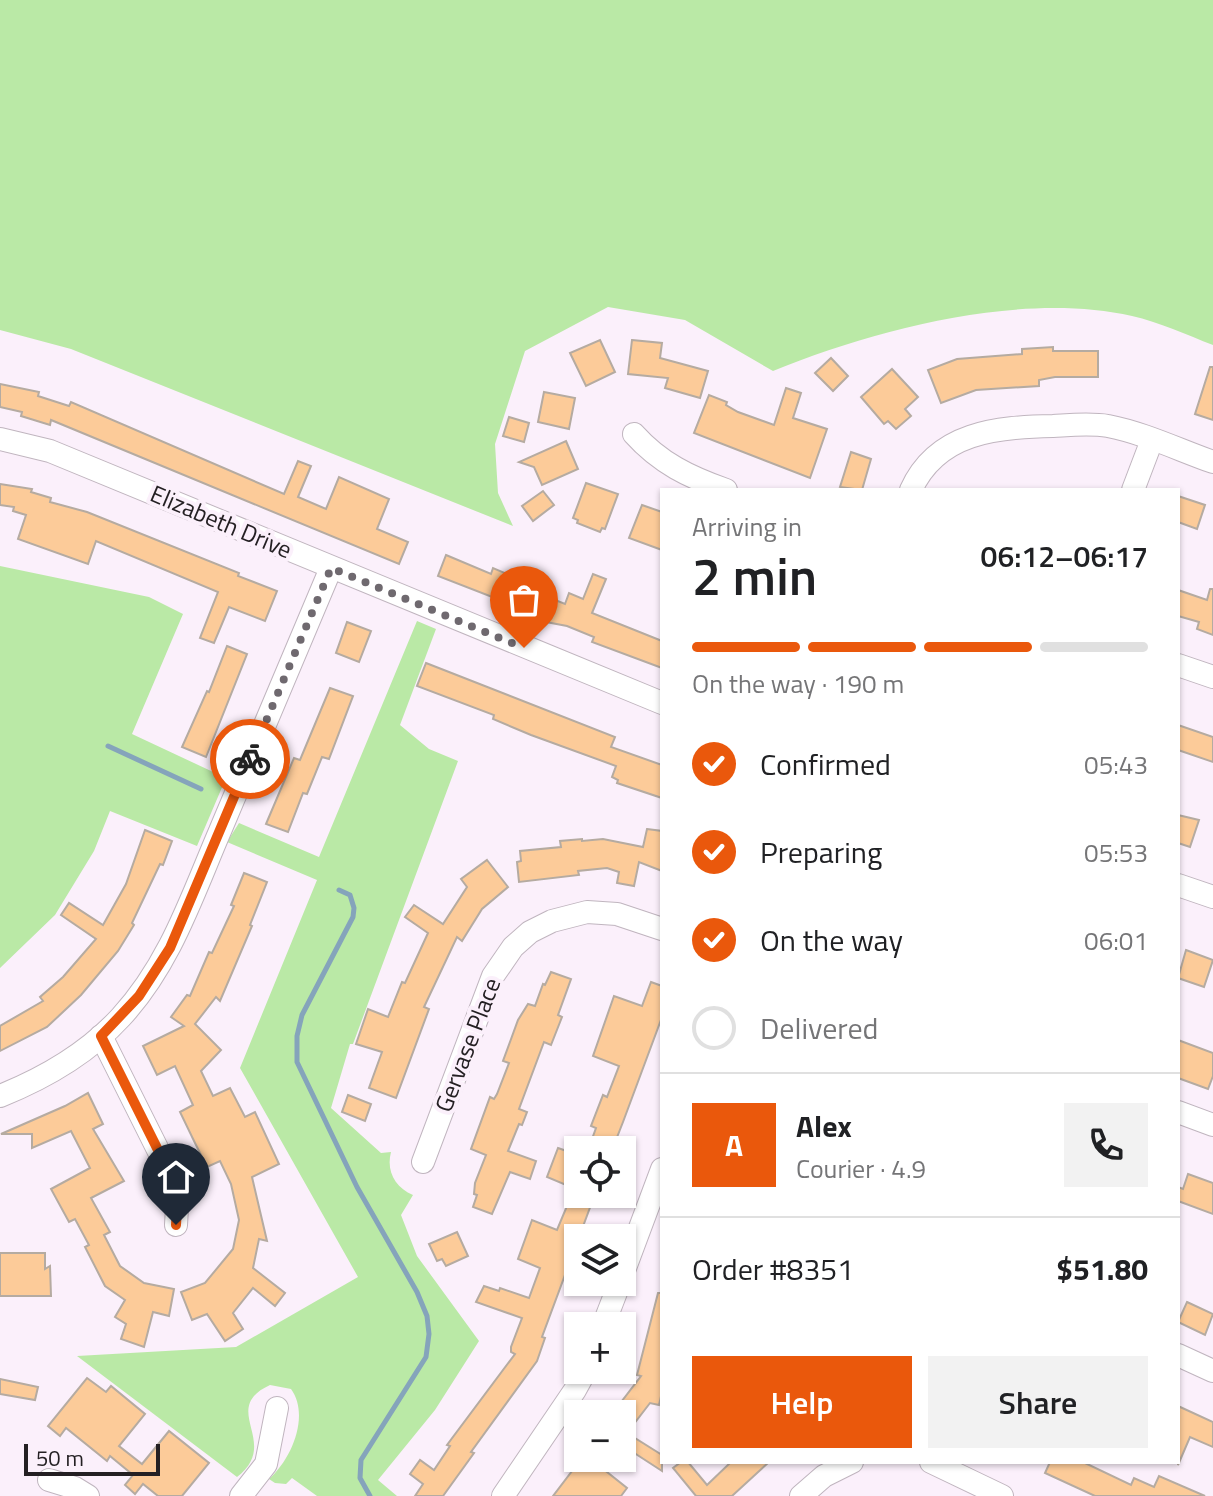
<!DOCTYPE html>
<meta charset="utf-8">
<style>
:root{--surface:#fff;--page:#f2f2f2;--text:#202124;--muted:#757577;--line:#e0e0e0;--accent:#ea580c}
body{margin:0;font-family:"Titillium Web",sans-serif;background:var(--page);color:var(--text);height:100vh;display:flex;flex-direction:column;font-size:30px;white-space:nowrap}
*{box-sizing:border-box;margin:0}
p{font-size:26px;color:var(--muted)}
.icon{flex:none;width:44px;height:44px;fill:none;stroke:currentColor;stroke-width:2;stroke-linecap:round;stroke-linejoin:round}
.map{position:relative;flex:1;overflow:hidden}
.sheet{position:absolute;left:660px;top:488px;width:520px;height:976px;display:flex;flex-direction:column;background:var(--surface);border-radius:0px;box-shadow:0 2px 6px #0004}
.sheet>*{flex:none}
.controls{position:absolute;left:564px;top:1136px;display:grid;gap:16px}
.controls a{display:grid;place-items:center;width:72px;height:72px;border-radius:0px;background:var(--surface);box-shadow:0 2px 6px #0004;font-size:40px}
.scale{position:absolute;left:24px;bottom:20px;width:136px;box-sizing:border-box;padding-left:8px;border:4px solid #242023;border-top:0;font-size:22px;line-height:28px;white-space:nowrap;color:#242023;-webkit-text-stroke:6px #fbf0fb;paint-order:stroke}
.pin{position:absolute;display:grid;place-items:center;width:68px;height:68px;color:#fff;margin:-82px -34px;border-radius:50% 50% 50% 0;rotate:-45deg;box-shadow:0 0 8px #0007}
.pin .icon{rotate:45deg}
.courier{position:absolute;display:grid;place-items:center;width:80px;height:80px;margin:-40px;border:6px solid #ea580c;border-radius:50%;background:#fff;color:#222;box-shadow:0 2px 10px #0007}
.headline em{font-style:normal;font-weight:600}
.headline div{display:flex;flex-direction:column-reverse}
.headline{display:flex;align-items:center;justify-content:space-between;height:136px;padding:0 32px}
h1{font-size:52px;font-weight:600;line-height:60px}
.bar{display:grid;grid-template-columns:repeat(4,1fr);gap:12px 8px;align-content:center;height:96px;padding:0 32px}
.bar i{height:10px;border-radius:6px;background:var(--line)}
.bar .current{background:var(--accent)}
.bar p{grid-column:span 4}
.line{display:flex;align-items:center;gap:20px;padding:0 32px;border-top:2px solid var(--line)}
.line div{flex:1}
.round{display:grid;place-items:center;flex:none;width:84px;height:84px;border-radius:0px;background:var(--page)}
ol{padding:0 32px;list-style:none}
li{display:flex;align-items:center;gap:24px;height:88px}
li p{margin-inline-start:auto}
li .icon{padding:8px;border-radius:50%;background:var(--accent);color:#fff;stroke-width:4}
li:last-child{color:var(--muted)}
li i{width:44px;height:44px;border:4px solid var(--line);border-radius:50%}
.primary-button{display:flex;gap:16px;margin-top:auto;padding:16px 32px}
.primary-button a{flex:1;height:92px;border-radius:0px;background:var(--accent);color:#fff;font-size:32px;font-weight:600;line-height:92px;text-align:center}
.primary-button a+a{background:var(--page);color:var(--text)}
.map>svg:first-child{display:block}
.green{fill:#bae9a6}
.lines{fill:none;stroke-linecap:round;stroke-linejoin:round}
.stream{stroke:#85a4bb;stroke-width:5}
.building{fill:#fccb99;stroke:#b5aba1;stroke-width:2}
.minor-casing{stroke:#c0b5bf;stroke-width:24}
.minor{stroke:#fff;stroke-width:22}
.done{stroke:#6f696f;stroke-width:8;stroke-dasharray:0 14.4}
.route{stroke:#ea580c;stroke-width:10}
.labels{text-anchor:middle;stroke-width:8;stroke-linejoin:round;paint-order:stroke}
.street-label{font-size:24px;fill:#242023;stroke:#fbf0fb}
</style>
<div class="map">
<svg width="1213" height="1496" viewBox="0 0 1213 1496">
<rect width="100%" height="100%" fill="#fbf0fb"/>
<!-- green -->
<g class="green">
<path d="M0,0H1213V345C1187,335 1159,322 1132,316C1022,291 875,329 773,371L685,320L608,307L525,351L495,444L498,493L513,526L71,349L0,330Z"/>
<path d="M0,566L149,597L183,614L132,734L226,778L197,846L110,811L94,851L55,915L0,968Z"/>
<path d="M417,621L436,629L400,725L429,749L458,761L353,1044H350L331,1108L381,1153L391,1152C386,1171 395,1187 413,1195L401,1215L417,1256L479,1341L435,1410L378,1480L397,1496H317L292,1478L286,1484L275,1483L269,1479C292,1459 310,1415 291,1389L270,1385C218,1409 282,1442 237,1477L77,1356L236,1347L358,1277L240,1068L317,880L227,842L239,823L319,857Z"/>
</g>
<g class="lines">
<!-- stream -->
<g class="stream">
<path d="M108,746L201,789"/>
<path d="M339,890L350,895L354,908L353,917L302,1015L297,1036V1062L357,1187L417,1292L427,1316L429,1334L426,1357L361,1460L360,1478L370,1496"/>
</g>
</g>
<!-- building -->
<g class="building">
<path d="M600,340L615,372L586,386L570,353Z"/>
<path d="M632,340L662,343L660,358L708,371L700,398L665,388L668,378L628,374Z"/>
<path d="M1053,347V351H1098V377H1055L1039,380V386L976,390L941,403L928,370L957,359L1022,354V349Z"/>
<path d="M831,358L848,376L833,391L815,373Z"/>
<path d="M1210,367H1213V420L1195,414Z"/>
<path d="M892,369L918,397L905,409L911,416L896,429L888,421L884,424L861,397Z"/>
<path d="M0,384L39,392L38,396L69,406L71,402L284,494L298,461L311,466L298,497L326,509L339,477L389,499L377,529L408,542L399,564L51,420L50,425L21,416L22,412L0,407Z"/>
<path d="M786,388L801,393L793,418L827,429L810,478L694,433L709,395L727,402L726,405L738,412L774,425Z"/>
<path d="M544,392L575,398L569,429L538,422Z"/>
<path d="M509,417L529,423L524,442L503,436Z"/>
<path d="M566,441L578,469L542,485L534,467L519,462Z"/>
<path d="M851,452L871,459L862,490L840,487Z"/>
<path d="M586,483L618,494L605,529L602,528L600,532L577,523L578,520L573,518Z"/>
<path d="M0,484L32,489L31,492L51,498L50,502L87,512L239,573L238,576L277,591L265,621L229,607L214,643L200,638L218,592L96,541L88,564L18,539L26,515L13,511L14,507L0,505Z"/>
<path d="M543,491L554,505L533,521L522,506Z"/>
<path d="M1178,496L1205,505L1197,529L1178,522Z"/>
<path d="M642,505L662,512V550L629,538Z"/>
<path d="M446,555L491,574L493,568L533,585L530,590L565,604L569,593L583,599L593,574L606,579L592,613L662,641V668L592,642L594,637L567,626L546,622L516,610L518,607L438,576Z"/>
<path d="M1210,589H1213V635L1197,629L1199,622L1178,616V590L1207,600Z"/>
<path d="M347,622L371,631L359,662L336,653Z"/>
<path d="M227,646L247,654L206,757L182,747L207,691L209,692Z"/>
<path d="M426,663L615,737L611,747L662,765V798L617,783L618,780L612,777L616,766L531,735L493,719L494,715L417,686Z"/>
<path d="M330,688L353,696L329,759L322,757L307,794L303,793L288,832L266,824L294,758L300,760Z"/>
<path d="M1178,725L1213,737V762L1178,750Z"/>
<path d="M1178,815L1199,820L1190,847L1178,843Z"/>
<path d="M647,829L662,831V871L639,862L634,886L617,883L619,872L607,868L578,871L579,875L519,882L517,862L521,861L520,851L561,847L560,841L582,839V841L603,839L643,847Z"/>
<path d="M145,830L172,841L163,865L160,864L132,923L134,925L118,951L81,995L47,1027L0,1051V1026L43,1001L40,997L63,977L96,939L61,915L69,903L103,925L126,884Z"/>
<path d="M487,860L508,887L482,909L462,941L457,937L424,1007L429,1009L396,1098L369,1088L382,1052L356,1044L368,1009L388,1017L402,982L405,983L428,933L405,917L414,905L443,924L467,887L461,879Z"/>
<path d="M244,873L267,882L250,925L252,926L220,1001L216,997L195,1024L221,1050L201,1071L213,1096L230,1088L245,1117L255,1112L279,1164L252,1177L267,1241L259,1239L253,1268L285,1293L275,1306L253,1288L233,1313L243,1329L225,1341L207,1314L192,1320L181,1292L205,1283L233,1249L239,1220L231,1184L220,1161L207,1167L195,1143L180,1112L193,1105L175,1066L157,1075L143,1046L184,1026L171,1017L187,995L190,996L209,952L212,953L234,906L231,905Z"/>
<path d="M1186,950L1213,960L1204,987L1178,978Z"/>
<path d="M551,972L571,979L558,1015L562,1017L551,1045L544,1042L519,1109L527,1112L522,1125L519,1124L508,1151L536,1161L530,1179L510,1172L492,1214L473,1207L477,1195L474,1194L475,1183L486,1155L471,1149L490,1097L494,1099L497,1094L509,1063L503,1061L518,1020L528,1004L535,1006L543,984L545,985Z"/>
<path d="M651,982L662,986V1017L623,1122L612,1150H588L596,1128L591,1126L603,1095L607,1097L619,1066L593,1056L614,996L642,1006Z"/>
<path d="M1178,1040L1213,1053V1076L1208,1089L1178,1078Z"/>
<path d="M88,1093L103,1124L93,1129L124,1181L91,1198L110,1232L104,1235L120,1266L144,1283L174,1289L169,1316L153,1312L144,1347L121,1339L126,1324L115,1317L125,1300L105,1286L85,1247L89,1245L75,1219L69,1222L51,1189L90,1168L71,1131L32,1148V1134H1L65,1106Z"/>
<path d="M348,1095L371,1104L365,1121L342,1112Z"/>
<path d="M558,1148L578,1155V1190L547,1177Z"/>
<path d="M1188,1174L1213,1183V1214L1178,1201V1187L1183,1189Z"/>
<path d="M572,1194H595L542,1337L545,1338L537,1361L471,1452L474,1453L443,1496H415L423,1484L410,1474L420,1460L434,1470L450,1446L447,1445L515,1354L511,1352V1347L522,1318L476,1302L484,1286L499,1291L500,1288L529,1298L540,1268L518,1259L532,1220L557,1230Z"/>
<path d="M457,1232L468,1256L446,1266L442,1259L437,1261L429,1244Z"/>
<path d="M0,1253H45V1269L50,1266L51,1296H0Z"/>
<path d="M658,1293H662V1392L659,1405L650,1403L627,1433L662,1455V1471L622,1445V1414H612L641,1376L637,1375Z"/>
<path d="M1187,1302L1213,1314L1205,1335L1178,1322Z"/>
<path d="M87,1378L106,1392L111,1386L145,1414L119,1446L142,1464L169,1431L209,1463L182,1496H158L143,1484L135,1494L125,1485L133,1475L110,1456L107,1461L66,1428L60,1436L48,1426Z"/>
<path d="M0,1379L38,1387L35,1400L0,1394Z"/>
<path d="M1178,1406L1213,1422V1447L1190,1437L1178,1465Z"/>
<path d="M582,1458H609L602,1468L627,1488L621,1496H553Z"/>
<path d="M681,1462H688L707,1485L731,1462H769L732,1496H696L673,1468Z"/>
<path d="M1050,1462H1083L1131,1485L1134,1478L1154,1487L1159,1476L1205,1496H1095L1045,1473Z"/>
</g>
<g class="lines">
<!-- minor casing -->
<g class="minor-casing">
<g id="minor">
<path d="M634,434C660,463 689,477 726,490"/>
<path d="M0,439L50,451L662,703"/>
<path d="M911,490C937,432 997,427 1053,426C1071,425 1090,423 1108,426C1144,433 1179,450 1213,462"/>
<path d="M1133,490L1152,440"/>
<path d="M1178,665L1213,677"/>
<path d="M1178,885L1213,897"/>
<path d="M101,1036L171,1176L177,1208L176,1225"/>
<path d="M0,1096C45,1078 88,1053 121,1017C170,964 192,896 220,831C257,743 294,655 331,568"/>
<path d="M1178,1112L1213,1125"/>
<path d="M423,1162L493,976L513,947L530,932L552,921L587,912L617,914L662,929"/>
<path d="M622,1276L662,1169"/>
<path d="M603,1326L620,1282"/>
<path d="M1178,1355L1213,1371"/>
<path d="M931,1462L1002,1496"/>
<path d="M49,1480L75,1488L88,1496"/>
<path d="M241,1496L266,1464L277,1408"/>
<path d="M503,1496L575,1390L586,1370"/>
<path d="M801,1496L824,1476L852,1462"/>
</g>
</g>
<!-- minor -->
<use href="#minor" class="minor"/>
</g>
<g class="lines">
<!-- done -->
<path class="done" d="M250,759L331,568L524,648"/>
<!-- route -->
<path class="route" d="M176,1225L177,1208L171,1176L101,1036L139,996L170,948L250,759"/>
</g>
<g class="labels">
<!-- street labels -->
<g class="street-label">
<text transform="translate(221 522) rotate(23)" y="8">Elizabeth Drive</text>
<text transform="translate(468 1045) rotate(-69)" y="8">Gervase Place</text>
</g>
</g>
</svg>
<div class="controls">
<a><svg class="icon" aria-label="locate" viewBox="0 0 24 24"><circle cx="12" cy="12" r="6"/><path d="M12 2v4M12 18v4M2 12h4M18 12h4"/></svg></a>
<a><svg class="icon" aria-label="layers" viewBox="0 0 24 24"><path d="M12 4l9 5-9 5-9-5zM3 14l9 5 9-5"/></svg></a>
<a>+</a>
<a>−</a>
</div>
<div class="scale">50 m</div>
<div class="pin" style="left:524px;top:648px;background:#ea580c"><svg class="icon" aria-label="bag" viewBox="0 0 24 24"><path d="M5 8h14l-1 12H6zM9 8a3 3 0 0 1 6 0"/></svg></div>
<div class="pin" style="left:176px;top:1225px;background:#1f2937"><svg class="icon" aria-label="home" viewBox="0 0 24 24"><path d="M3 11l9-7 9 7M6 9v11h12V9"/></svg></div>
<div class="courier" style="left:250px;top:759px"><svg class="icon" aria-label="bike" viewBox="0 0 24 24"><circle cx="6" cy="16" r="4"/><circle cx="18" cy="16" r="4"/><path d="M6 16l4-8h5l3 8M10 8l3 8H6M13 5h3"/></svg></div>
<section class="sheet">
<div class="headline"><div><h1>2 min</h1><p>Arriving in</p></div><em>06:12–06:17</em></div>
<div class="bar"><i class="current"></i><i class="current"></i><i class="current"></i><i></i><p>On the way · 190 m</p></div>
<ol>
<li><svg class="icon" aria-label="check" viewBox="0 0 24 24"><path d="M5 12l5 5 9-10"/></svg>Confirmed<p>05:43</p></li>
<li><svg class="icon" aria-label="check" viewBox="0 0 24 24"><path d="M5 12l5 5 9-10"/></svg>Preparing<p>05:53</p></li>
<li><svg class="icon" aria-label="check" viewBox="0 0 24 24"><path d="M5 12l5 5 9-10"/></svg>On the way<p>06:01</p></li>
<li><i></i>Delivered</li>
</ol>
<div class="line" style="height:144px"><b class="round" style="background:var(--accent);color:#fff">A</b><div><b>Alex</b><p>Courier · 4.9</p></div><a class="round"><svg class="icon" aria-label="phone" viewBox="0 0 24 24"><path d="M5 4h4l2 5-3 2q2 4 5 5l2-3 5 2v4C11 20 4 13 5 4z"/></svg></a></div>
<div class="line" style="height:104px"><div>Order #8351</div><b>$51.80</b></div>
<div class="primary-button"><a>Help</a><a>Share</a></div>
</section>
</div>
